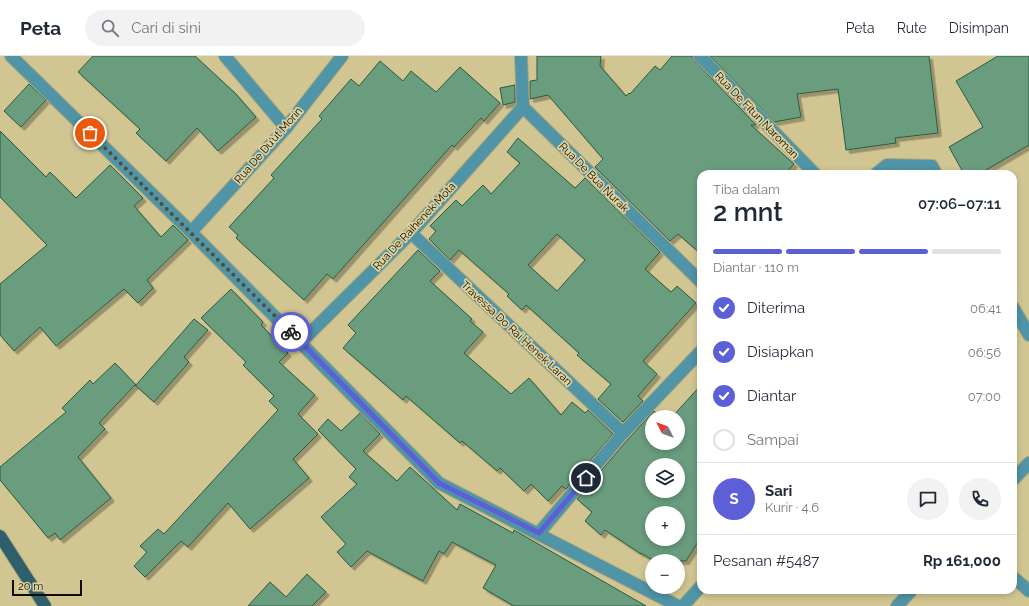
<!DOCTYPE html>
<html lang="id">
<meta charset="utf-8">
<style>
:root{--surface:#fff;--page:#f2f2f3;--text:#1f2937;--muted:#747a83;--line:#e0e1e3;--accent:#5c5fd6}
body{margin:0;font-family:Raleway,sans-serif;background:var(--page);color:var(--text);height:100vh;display:flex;flex-direction:column;font-size:15px;white-space:nowrap}
*{box-sizing:border-box;margin:0}
p{font-size:13px;color:var(--muted)}
.icon{flex:none;width:22px;height:22px;fill:none;stroke:currentColor;stroke-width:2;stroke-linecap:round;stroke-linejoin:round}
.map{position:relative;flex:1;overflow:hidden}
.panel{position:absolute;left:697px;top:114px;width:320px;height:424px;display:flex;flex-direction:column;background:var(--surface);border-radius:12px;box-shadow:0 2px 6px #0003}
.panel>*{flex:none}
.needle{width:26px;rotate:312deg}
.controls{position:absolute;left:645px;top:354px;display:grid;gap:8px}
.controls a{display:grid;place-items:center;width:40px;height:40px;border-radius:50%;background:var(--surface);box-shadow:0 2px 6px #0003;font-size:20px}
.scale{position:absolute;left:12px;bottom:10px;width:70px;box-sizing:border-box;padding-left:4px;border:2px solid #110c00;border-top:0;font-size:11px;line-height:14px;white-space:nowrap;color:#110c00;-webkit-text-stroke:3px #ded39f;paint-order:stroke}
.pin{position:absolute;display:grid;place-items:center;width:34px;height:34px;color:#fff;margin:-17px;border:2px solid #fff;border-radius:50%;box-shadow:0 1px 4px #0007}
.courier{position:absolute;display:grid;place-items:center;width:40px;height:40px;margin:-20px;border:3px solid #5c5fd6;border-radius:50%;background:#fff;color:#222;box-shadow:0 1px 5px #0007}
.head em{font-style:normal;font-weight:600}
.head div{display:flex;flex-direction:column-reverse}
.head{display:flex;align-items:center;justify-content:space-between;height:68px;padding:0 16px}
h1{font-size:26px;font-weight:600;line-height:30px}
.bar{display:grid;grid-template-columns:repeat(4,1fr);gap:6px 4px;align-content:center;height:48px;padding:0 16px}
.bar i{height:5px;border-radius:3px;background:var(--line)}
.bar .on{background:var(--accent)}
.bar p{grid-column:span 4}
.line{display:flex;align-items:center;gap:10px;padding:0 16px;border-top:1px solid var(--line)}
.line div{flex:1}
.round{display:grid;place-items:center;flex:none;width:42px;height:42px;border-radius:21px;background:var(--page)}
ol{padding:0 16px;list-style:none}
li{display:flex;align-items:center;gap:12px;height:44px}
li p{margin-inline-start:auto}
li .icon{padding:4px;border-radius:50%;background:var(--accent);color:#fff;stroke-width:4}
li:last-child{color:var(--muted)}
li i{width:22px;height:22px;border:2px solid var(--line);border-radius:50%}
header{display:flex;align-items:center;gap:24px;box-sizing:border-box;height:56px;padding:0 20px;background:var(--surface);border-bottom:1px solid var(--line)}
header strong{font-size:19px}
nav{display:flex;gap:22px;margin-inline-start:auto;font-size:14px}
.search{width:280px;height:36px;background:var(--page);display:flex;align-items:center;gap:10px;box-sizing:border-box;padding:0 14px;border-radius:22px;color:var(--muted);font-size:15px}
.map>svg:first-child{display:block}
.building{fill:#6a9c7e;stroke:#2a5b40;fill-rule:evenodd;filter:url(#shadow)}
.lines{fill:none;stroke-linecap:round;stroke-linejoin:round}
.street-casing{stroke:#aea578;stroke-width:14}
.primary-casing{stroke:#aea578;stroke-width:14}
.street{stroke:#4f94a7;stroke-width:12}
.primary{stroke:#2e5f6c;stroke-width:12}
.done{stroke:#544d33;stroke-width:4;stroke-dasharray:0 7.2}
.route{stroke:#5c5fd6;stroke-width:5}
.labels{text-anchor:middle;stroke-width:3.5;stroke-linejoin:round;paint-order:stroke}
.street-label{font-size:11px;fill:#110c00;stroke:#ded39f}
</style>
<header>
<strong>Peta</strong>
<div class="search"><svg class="icon" aria-label="search" viewBox="0 0 24 24"><circle cx="10" cy="10" r="6"/><path d="M15 15l6 6"/></svg>Cari di sini</div>
<nav><a>Peta</a><a>Rute</a><a>Disimpan</a></nav>
</header>
<div class="map">
<svg width="1029" height="550" viewBox="0 0 1029 550">
<defs>
<filter id="shadow"><feDropShadow dx="3.5" dy="3.5" stdDeviation="0" flood-color="#0004"/></filter>
</defs>
<rect width="100%" height="100%" fill="#d1c692"/>
<!-- building -->
<g class="building">
<path d="M93,0H195L235,37L256,61L218,95L197,72L166,105L136,77L140,73L78,16Z"/>
<path d="M537,0H601L600,10L626,40L629,37L630,38L655,10L660,14L672,0H693L695,5L756,69H751L794,108L785,118H701V198L678,178L670,185L595,111L603,103L548,39L530,43V25L537,24Z"/>
<path d="M710,0H929L938,77L895,82L896,87L846,94L838,33L797,38L801,61L774,66Z"/>
<path d="M998,0H1029V89L979,118H964L949,91L983,71L956,25Z"/>
<path d="M380,5L403,25L411,15L436,36L460,11L500,47L484,65L481,62L454,91L452,89L333,223L327,218L304,244L236,182L238,179L229,171L274,122L271,119L322,63L319,60L351,23L359,30Z"/>
<path d="M29,28L46,44L21,71L4,55Z"/>
<path d="M515,29V46L503,49L500,32Z"/>
<path d="M0,75L46,121L50,116L76,142L110,109L143,142L134,150L161,181L173,169L188,184L147,224L153,232L138,247L124,233L56,290L40,271L14,295L0,279V228L47,189L0,141Z"/>
<path d="M518,82L575,132L585,122L660,196L645,213L671,236L677,230L696,247L643,305L657,318L638,340L643,345L623,366L598,343L611,328L577,299L579,297L526,249L522,254L507,240L509,238L459,194L450,204L429,183L436,175L430,170L456,144L462,150L483,129L491,138L520,107L507,96ZM557,178L585,204L557,235L528,209Z"/>
<path d="M418,194L440,215L430,225L472,263L470,265L483,276L464,297L511,338L529,322L561,359L572,346L585,357L588,354L613,378L566,433L562,430L548,445L531,428L524,435L500,412L497,415L462,385L460,387L406,340L403,344L343,292L356,277L348,269Z"/>
<path d="M231,233L263,266L261,269L288,297L279,306L315,339L298,358L318,378L293,403L309,422L250,473L228,447L188,491L181,485L145,521L134,510L147,496L140,490L158,473L164,478L278,354L269,345L274,340L243,309L246,306L201,262Z"/>
<path d="M194,263L208,274L184,301L189,306L154,346L135,329L99,367L105,373L78,401L111,442L60,484L55,477L48,482L0,424V411L66,356L62,352L90,324L93,328L115,307L136,329Z"/>
<path d="M701,329V481L686,505H654L641,497V498L605,474L601,479L585,465L592,456L577,443L629,382L654,355L661,361H652V387H678V361H672ZM652,409H678V435H652ZM652,457H678V483H652Z"/>
<path d="M360,357L380,378L363,395L397,425L410,411L457,454L460,448L513,477L514,474L646,550H514L483,532L496,509L452,486L444,498L439,495L423,525L367,495L351,511L337,496L346,488L321,461L357,428L349,421L356,413L318,374L328,363L341,375Z"/>
<path d="M307,518L326,536L312,550H248L270,526L286,541Z"/>
</g>
<g class="lines">
<!-- street casing -->
<g class="street-casing">
<g id="street">
<path d="M11,0L191,176L439,427L678,550"/>
<path d="M225,0L286,72"/>
<path d="M521,0L523,51L701,226"/>
<path d="M700,0L815,118"/>
<path d="M876,118L887,109L932,110L936,118"/>
<path d="M191,176L286,72L342,0"/>
<path d="M411,177L623,377"/>
<path d="M1013,251L1029,279"/>
<path d="M301,286L411,177L523,51"/>
<path d="M1013,424L1029,407"/>
<path d="M539,477L623,377L701,295"/>
<path d="M1013,521L1029,535"/>
<path d="M683,550L701,530"/>
<path d="M897,550L912,534"/>
</g>
</g>
<!-- primary casing -->
<g class="primary-casing">
<path id="primary" d="M0,480L45,550"/>
</g>
<!-- street -->
<use href="#street" class="street"/>
<!-- primary -->
<use href="#primary" class="primary"/>
</g>
<g class="lines">
<!-- done -->
<path class="done" d="M90,77L291,276"/>
<!-- route -->
<path class="route" d="M291,276L439,427L539,477L586,422"/>
</g>
<g class="labels">
<!-- street labels -->
<g class="street-label">
<text transform="translate(757 59) rotate(46)" y="4">Rua De Fitun Naroman</text>
<text transform="translate(268 89) rotate(-49)" y="4">Rua De Du’ut Morin</text>
<text transform="translate(594 121) rotate(45)" y="4">Rua De Bua Nurak</text>
<text transform="translate(414 170) rotate(-47)" y="4">Rua De Raihenek Mota</text>
<text transform="translate(517 277) rotate(43)" y="4">Travessa Do Rai Henek Laran</text>
</g>
</g>
</svg>
<div class="controls">
<a><svg class="needle" viewBox="-14 -14 28 28"><path d="M0-13l5 13h-10z" fill="#e53935"/><path d="M0 13l5-13h-10z" fill="#747a83"/></svg></a>
<a><svg class="icon" aria-label="layers" viewBox="0 0 24 24"><path d="M12 4l9 5-9 5-9-5zM3 14l9 5 9-5"/></svg></a>
<a>+</a>
<a>−</a>
</div>
<div class="scale">20 m</div>
<div class="pin" style="left:90px;top:77px;background:#ea580c"><svg class="icon" aria-label="bag" viewBox="0 0 24 24"><path d="M5 8h14l-1 12H6zM9 8a3 3 0 0 1 6 0"/></svg></div>
<div class="pin" style="left:586px;top:422px;background:#1f2937"><svg class="icon" aria-label="home" viewBox="0 0 24 24"><path d="M3 11l9-7 9 7M6 9v11h12V9"/></svg></div>
<div class="courier" style="left:291px;top:276px"><svg class="icon" aria-label="bike" viewBox="0 0 24 24"><circle cx="6" cy="16" r="4"/><circle cx="18" cy="16" r="4"/><path d="M6 16l4-8h5l3 8M10 8l3 8H6M13 5h3"/></svg></div>
<section class="panel">
<div class="head"><div><h1>2 mnt</h1><p>Tiba dalam</p></div><em>07:06–07:11</em></div>
<div class="bar"><i class="on"></i><i class="on"></i><i class="on"></i><i></i><p>Diantar · 110 m</p></div>
<ol>
<li><svg class="icon" aria-label="check" viewBox="0 0 24 24"><path d="M5 12l5 5 9-10"/></svg>Diterima<p>06:41</p></li>
<li><svg class="icon" aria-label="check" viewBox="0 0 24 24"><path d="M5 12l5 5 9-10"/></svg>Disiapkan<p>06:56</p></li>
<li><svg class="icon" aria-label="check" viewBox="0 0 24 24"><path d="M5 12l5 5 9-10"/></svg>Diantar<p>07:00</p></li>
<li><i></i>Sampai</li>
</ol>
<div class="line" style="height:72px"><b class="round" style="background:var(--accent);color:#fff">S</b><div><b>Sari</b><p>Kurir · 4.6</p></div><a class="round"><svg class="icon" aria-label="chat" viewBox="0 0 24 24"><path d="M4 5h16v11H9l-5 4z"/></svg></a><a class="round"><svg class="icon" aria-label="phone" viewBox="0 0 24 24"><path d="M5 4h4l2 5-3 2q2 4 5 5l2-3 5 2v4C11 20 4 13 5 4z"/></svg></a></div>
<div class="line" style="height:52px"><div>Pesanan #5487</div><b>Rp 161,000</b></div>
</section>
</div>
